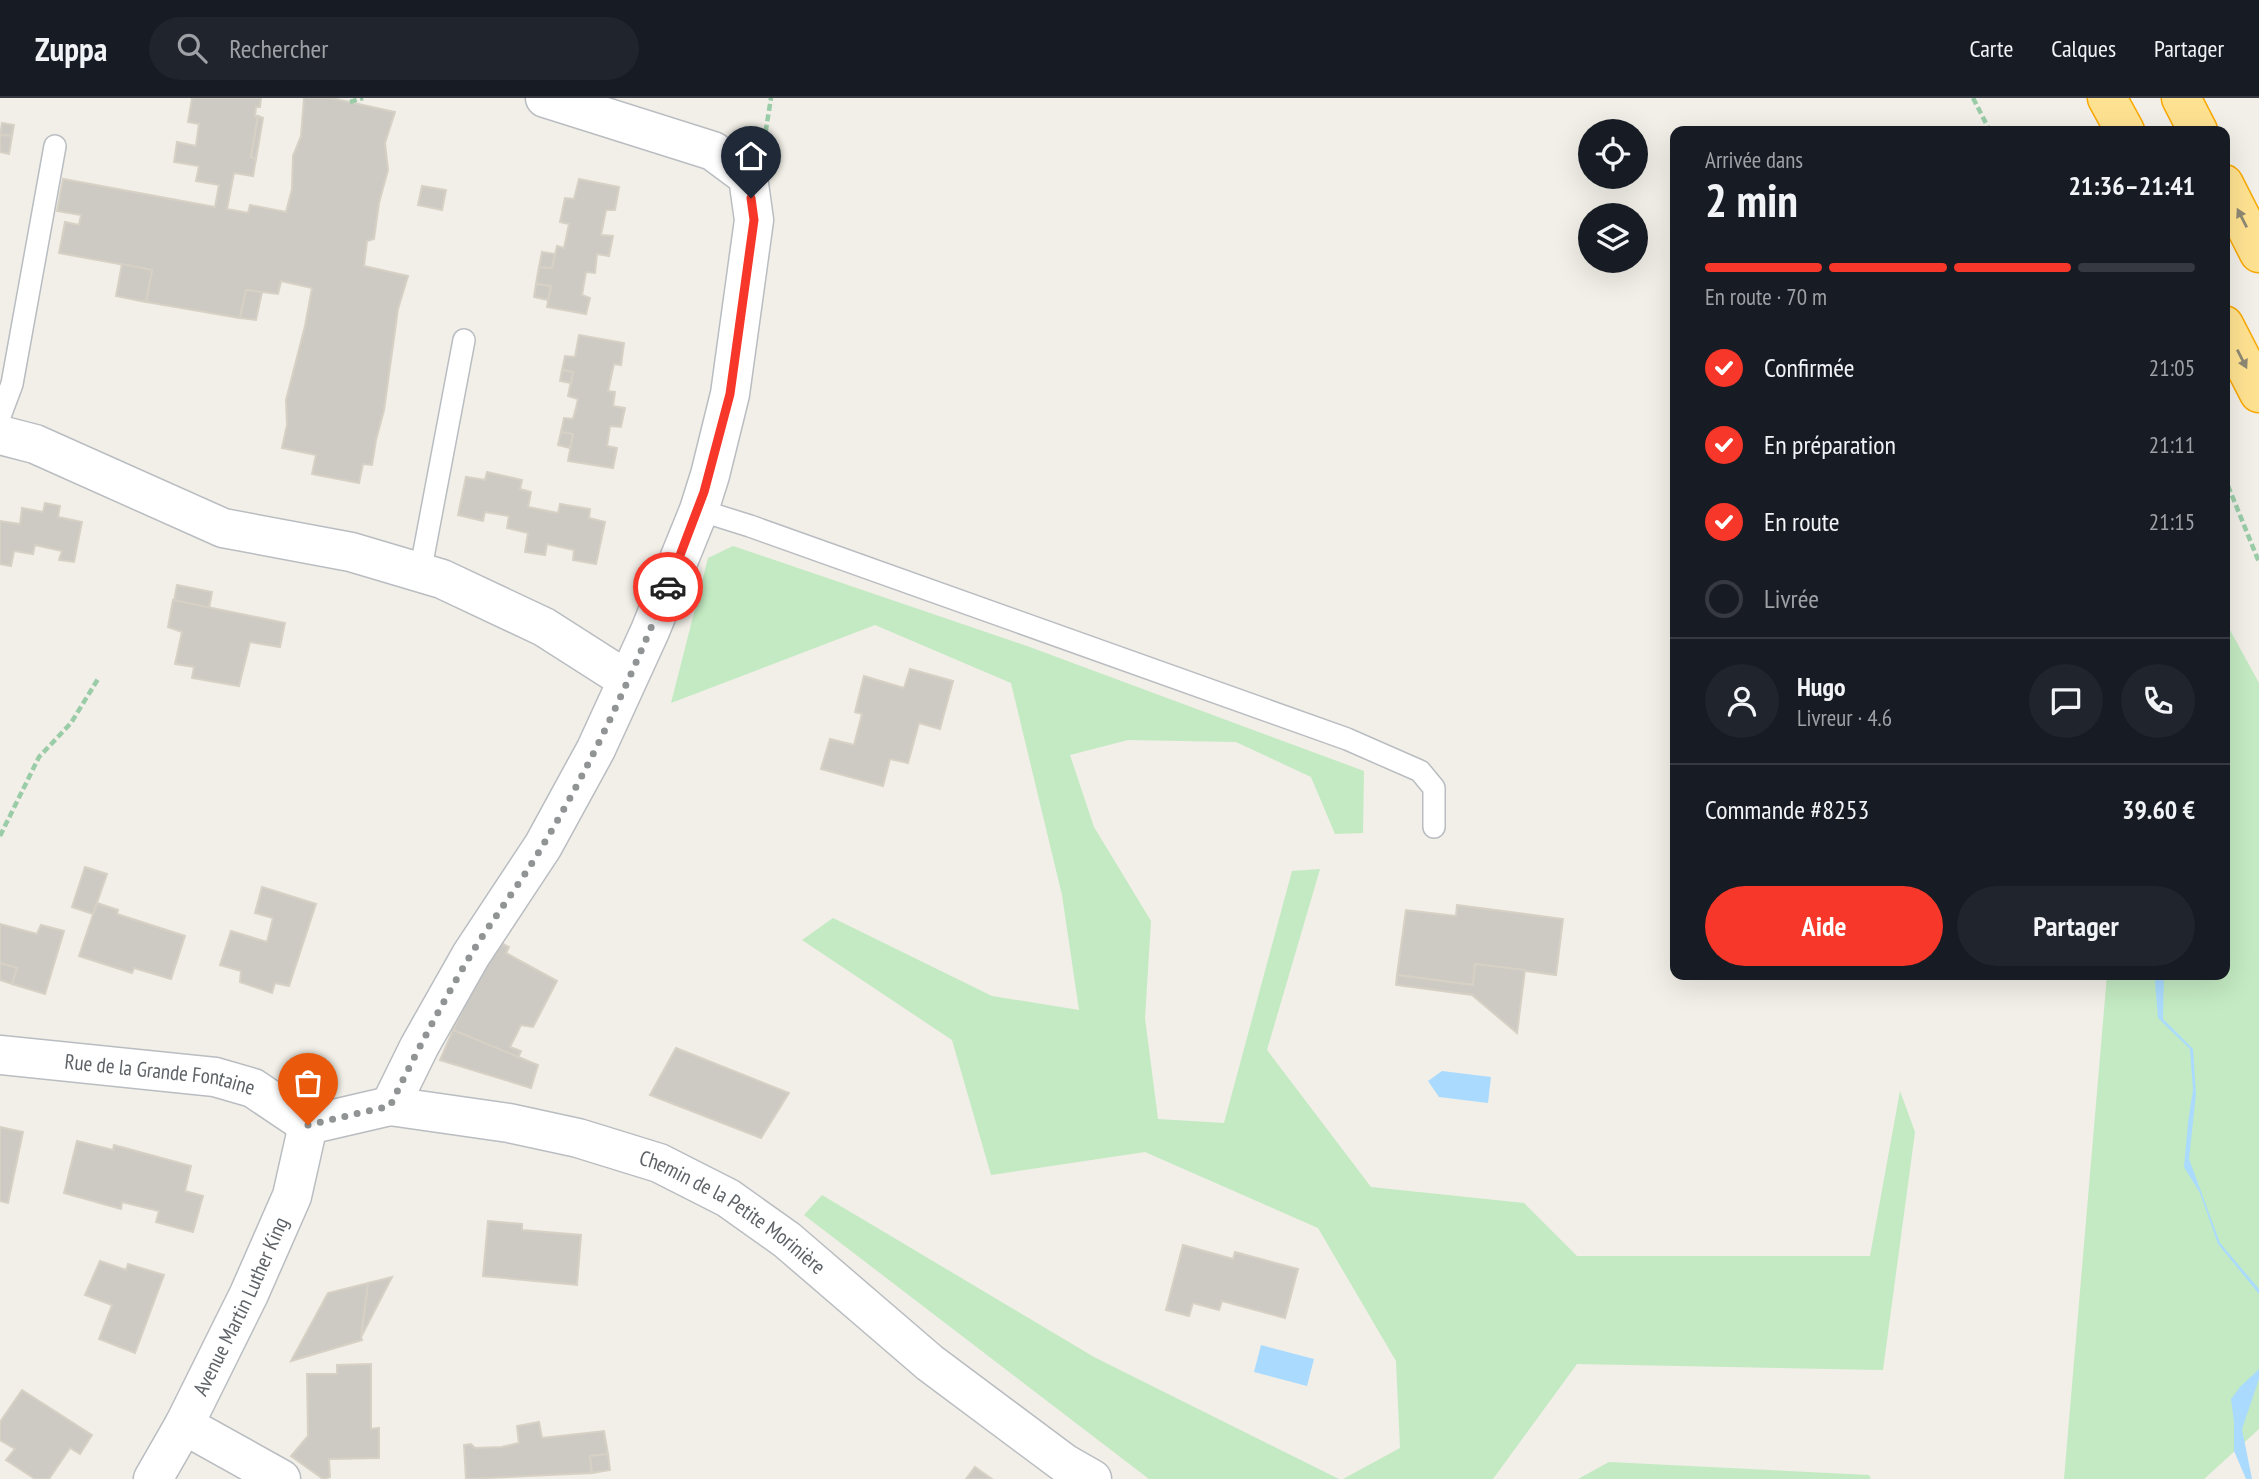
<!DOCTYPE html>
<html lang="fr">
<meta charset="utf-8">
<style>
:root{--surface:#171b24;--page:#20242c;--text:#f1f3f6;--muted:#9ea1a6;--line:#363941;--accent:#f63729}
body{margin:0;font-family:"PT Sans Narrow",sans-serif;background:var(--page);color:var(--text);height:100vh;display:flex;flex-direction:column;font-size:26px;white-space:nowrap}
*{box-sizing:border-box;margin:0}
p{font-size:23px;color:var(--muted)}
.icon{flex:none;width:38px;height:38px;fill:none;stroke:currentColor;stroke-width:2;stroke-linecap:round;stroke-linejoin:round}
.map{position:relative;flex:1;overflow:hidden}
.details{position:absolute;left:1670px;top:28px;width:560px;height:854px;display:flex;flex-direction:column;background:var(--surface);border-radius:14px;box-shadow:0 7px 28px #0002}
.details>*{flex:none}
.fabs{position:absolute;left:1578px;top:21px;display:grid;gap:14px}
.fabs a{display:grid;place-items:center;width:70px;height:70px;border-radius:50%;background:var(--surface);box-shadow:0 7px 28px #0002;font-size:35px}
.pin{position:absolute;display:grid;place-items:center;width:60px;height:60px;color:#fff;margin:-72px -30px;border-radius:50% 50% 50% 0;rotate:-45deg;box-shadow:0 0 7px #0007}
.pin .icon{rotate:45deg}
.courier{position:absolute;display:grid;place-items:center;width:70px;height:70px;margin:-35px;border:5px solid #f63729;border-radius:50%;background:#fff;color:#222;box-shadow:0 2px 9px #0007}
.head em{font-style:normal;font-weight:800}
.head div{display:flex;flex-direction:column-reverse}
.head{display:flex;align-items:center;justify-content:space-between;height:119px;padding:0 35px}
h1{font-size:46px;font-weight:800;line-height:52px}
.bar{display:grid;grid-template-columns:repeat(4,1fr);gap:10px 7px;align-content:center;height:84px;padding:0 35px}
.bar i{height:9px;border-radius:5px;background:var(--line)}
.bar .active{background:var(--accent)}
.bar p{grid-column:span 4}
.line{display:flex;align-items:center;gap:18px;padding:0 35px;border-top:2px solid var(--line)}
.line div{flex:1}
.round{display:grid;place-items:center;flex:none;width:74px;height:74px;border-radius:37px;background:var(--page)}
ol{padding:0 35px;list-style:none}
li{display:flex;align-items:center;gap:21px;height:77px}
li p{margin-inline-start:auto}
li .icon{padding:7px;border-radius:50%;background:var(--accent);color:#fff;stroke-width:4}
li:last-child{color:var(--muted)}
li i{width:38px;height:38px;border:4px solid var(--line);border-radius:50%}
.action{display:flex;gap:14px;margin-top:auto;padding:14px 35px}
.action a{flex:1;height:80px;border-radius:42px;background:var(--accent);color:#fff;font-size:28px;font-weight:800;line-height:80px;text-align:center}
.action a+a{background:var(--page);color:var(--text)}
header{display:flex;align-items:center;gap:42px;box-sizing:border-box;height:98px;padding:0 35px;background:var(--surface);border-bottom:2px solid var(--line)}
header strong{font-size:33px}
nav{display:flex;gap:38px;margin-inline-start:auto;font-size:24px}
.search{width:490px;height:63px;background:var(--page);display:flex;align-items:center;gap:18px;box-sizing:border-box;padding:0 24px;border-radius:38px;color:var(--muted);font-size:26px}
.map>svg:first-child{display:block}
.green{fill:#c3eac2}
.water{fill:#aadbff}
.building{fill:#cdcac4;stroke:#d7d1c5;stroke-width:2}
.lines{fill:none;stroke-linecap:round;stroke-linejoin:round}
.lane-casing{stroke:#b9bdc1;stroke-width:24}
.street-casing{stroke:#b9bdc1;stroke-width:41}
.highway-casing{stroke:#f9a800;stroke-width:41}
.path{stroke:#9acca8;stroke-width:4.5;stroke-dasharray:7 3.5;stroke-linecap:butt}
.lane{stroke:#fff;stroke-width:21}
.street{stroke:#fff;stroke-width:38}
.highway{stroke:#ffe291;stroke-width:38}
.oneway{fill:#8e8974}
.done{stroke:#919494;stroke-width:7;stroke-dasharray:0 12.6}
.route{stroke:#f63729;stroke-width:9}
.labels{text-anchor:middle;stroke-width:6;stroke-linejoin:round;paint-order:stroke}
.street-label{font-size:21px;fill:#5e6368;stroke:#fff}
</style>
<header>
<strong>Zuppa</strong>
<div class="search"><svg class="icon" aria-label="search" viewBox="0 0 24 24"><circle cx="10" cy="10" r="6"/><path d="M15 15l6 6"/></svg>Rechercher</div>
<nav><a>Carte</a><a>Calques</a><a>Partager</a></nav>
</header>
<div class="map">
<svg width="2259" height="1381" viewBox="0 0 2259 1381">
<rect width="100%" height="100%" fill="#f1efe7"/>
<!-- green -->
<g class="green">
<path d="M733,448L1027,548L1364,673L1363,735L1335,736L1311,679L1236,644L1128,642L1070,657L1094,729L1151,823L1145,920L1158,1021L1224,1025L1292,773L1320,771L1267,952L1371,1089L1524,1105L1577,1158H1870L1900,993L1915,1034L1883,1272L1577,1266L1493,1381H1343L1400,1350L1396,1263L1318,1130L1145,1054L991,1077L952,942L802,842L833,820L992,898L1079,912L1062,797L1011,585L875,527L671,605L708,460Z"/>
<path d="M2224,521L2259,585V1331L2204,1381H2064L2107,877H2224Z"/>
<path d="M822,1097L1094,1259L1339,1381H1149L804,1117Z"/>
<path d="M1609,1364L1869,1377L1871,1381H1578Z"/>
</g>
<!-- water -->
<g class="water">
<path d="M2157,877H2164L2163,921L2193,951L2196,996L2189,1061L2220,1145L2259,1191V1196L2218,1146L2200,1095L2184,1069L2188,1024L2193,992L2190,951L2158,920L2155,883Z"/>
<path d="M1442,973L1491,979L1488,1005L1439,999L1428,983Z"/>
<path d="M1261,1247L1314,1261L1307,1288L1254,1274Z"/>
<path d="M2259,1271V1281L2242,1331L2252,1381H2246L2234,1353V1324L2231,1301L2240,1289Z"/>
</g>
<!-- building -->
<g class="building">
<path d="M192,0H261L260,9H256L255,18H258L251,59L256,61L253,78L234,75L227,111L248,115L250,107L286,114L292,91L293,58L301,38L304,0H331L395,14L385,45L388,72L379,105L374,141L367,143L364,168L408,178L398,211L384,312L376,342L372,367L363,366L359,385L312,376L316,357L282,350L287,327L286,302L305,228L312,190L281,183L278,196L246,192L240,220L146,204L152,172L59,155L65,124L79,127L81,117L57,113L63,81L215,109L219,87L196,83L199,68L174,64L177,44L196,48L199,26L188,24Z"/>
<path d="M258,18L263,20L256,61L251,59Z"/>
<path d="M2,25L14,27L12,38L0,37Z"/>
<path d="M0,37L12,38L9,56L0,54Z"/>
<path d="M579,81L619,89L615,112H606L601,137L613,138L609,158L597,156L595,175L586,174L582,197L590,200L586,216L547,209L551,188L536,186L539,169L552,170L557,148L564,150L569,126L560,124L565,100L574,101Z"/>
<path d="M422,88L446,92L442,112L418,107Z"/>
<path d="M542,154L555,156L552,170L539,169Z"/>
<path d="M122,166L152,172L146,204L116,198Z"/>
<path d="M536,186L551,188L548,202L534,199Z"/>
<path d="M246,192L262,194L256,222L240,220Z"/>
<path d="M579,237L624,245L621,267L614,266L608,293L615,294L613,308L625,310L621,329L610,328L607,348L617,350L613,370L568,363L573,336L561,334L564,320L573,321L576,310L578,301L568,298L573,274L562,272L565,258L575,259Z"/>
<path d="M562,272L573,274L571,285L560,283Z"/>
<path d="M561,334L573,336L570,350L558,347Z"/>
<path d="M487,374L522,382L520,391L531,394L528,409L558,415L560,406L590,411L589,420L605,424L596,466L573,462L574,452L547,446L545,457L525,454L528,435L507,430L509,418L485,414L483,423L458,417L466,379L485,382Z"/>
<path d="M45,405L60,408L58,419L82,424L74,464L59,462L62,453L35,447L33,456L14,453L11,468L0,466V423L20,426L22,410L43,414Z"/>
<path d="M177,487L212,494L209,510L174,503Z"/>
<path d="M173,502L285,525L280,549L250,544L239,588L192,580L194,569L175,566L182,534L168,529Z"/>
<path d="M910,571L953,583L940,631L919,625L908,665L890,661L883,688L821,671L830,641L854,647L862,616L855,614L864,578L904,590Z"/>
<path d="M85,769L107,776L93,816L72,809Z"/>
<path d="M262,789L316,806L289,888L275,885L272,895L240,884L241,873L220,867L231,833L267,844L273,820L255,815Z"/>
<path d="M97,805L118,812L117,816L185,838L171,881L134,870L132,875L79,858Z"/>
<path d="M1457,807L1563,821L1556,877L1475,866L1473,887L1397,877L1406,812L1456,818Z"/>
<path d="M0,826L37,836L41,827L64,833L45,896L12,886L17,870L0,865Z"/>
<path d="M499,844L509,849L506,855L557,883L533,929L521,927L510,949L521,953L518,960L453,932L471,893Z"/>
<path d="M0,865L17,870L12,886L0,882Z"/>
<path d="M1475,866L1525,872L1517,935L1472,897L1396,887L1397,877L1473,887Z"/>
<path d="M453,932L538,967L531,990L440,962Z"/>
<path d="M676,950L789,995L761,1040L650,997Z"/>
<path d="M0,1029L23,1034L8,1105L0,1103Z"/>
<path d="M77,1043L113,1052L114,1047L191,1068L185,1093L203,1098L193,1134L156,1124L159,1113L122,1104L121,1111L64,1095Z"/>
<path d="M488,1123L522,1126V1132L581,1137L577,1187L483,1178Z"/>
<path d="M1183,1147L1233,1161L1235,1154L1298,1171L1285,1220L1222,1203L1219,1212L1193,1205L1189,1218L1166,1212Z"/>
<path d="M100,1163L126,1172L128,1166L164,1177L135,1255L99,1241L112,1207L85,1197Z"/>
<path d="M392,1179L361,1239L368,1185Z"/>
<path d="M368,1185L361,1239L362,1242L291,1263L328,1195Z"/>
<path d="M371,1266V1331L379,1330V1360L329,1361L330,1379L323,1381L291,1358L308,1338L307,1276H337V1267Z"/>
<path d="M22,1292L92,1337L80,1356L70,1350L49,1381H35L6,1362L15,1351L0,1342V1324Z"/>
<path d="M539,1324L542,1340L604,1333L608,1356L590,1358L592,1375L466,1381L464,1347L471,1346L475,1350L502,1349L519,1345L517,1328Z"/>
<path d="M608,1356L610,1372L592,1375L590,1358Z"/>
<path d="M975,1369L992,1381H966Z"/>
</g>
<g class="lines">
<!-- lane casing -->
<g class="lane-casing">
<g id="lane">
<path d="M0,318L12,286L55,48"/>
<path d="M699,412L750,428L1347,641L1420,673L1434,690V729"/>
<path d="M420,475L464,242"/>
</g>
</g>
<!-- street casing -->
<g class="street-casing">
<g id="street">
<path d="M0,337L35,346L223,430L351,454L442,481L544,529L627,582"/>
<path id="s1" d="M0,957L215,979L253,990L308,1027"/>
<path d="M390,1008L419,949L471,857L543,748L596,651L650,533L699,412L710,377L730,296L754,122L748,79L713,53L545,0"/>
<path id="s2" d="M308,1027L390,1008L509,1025L578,1040L659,1065L728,1100L787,1142L930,1265L1064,1365L1092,1381"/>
<path d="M184,1327L281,1381"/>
<path id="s3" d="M153,1381L184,1327L249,1196L292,1098L308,1027"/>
</g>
</g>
<!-- highway casing -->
<g class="highway-casing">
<g id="highway">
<path d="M2107,0L2125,33"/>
<path d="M2181,0L2198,33"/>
<path d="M2224,86L2259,155"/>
<path d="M2224,227L2259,295"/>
</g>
</g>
<!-- path -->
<g class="path">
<path d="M1973,0L1990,33"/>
<path d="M350,4L363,0"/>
<path d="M764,44L771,0"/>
<path d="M2224,378L2259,464"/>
<path d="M0,738L39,659L71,625L98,581"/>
</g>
<!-- lane -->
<use href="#lane" class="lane"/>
<!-- street -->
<use href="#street" class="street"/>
<!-- highway -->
<use href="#highway" class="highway"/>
</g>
<!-- one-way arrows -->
<defs><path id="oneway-solid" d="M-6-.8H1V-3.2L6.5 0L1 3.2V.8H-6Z" transform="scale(1.75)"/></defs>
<g class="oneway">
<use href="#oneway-solid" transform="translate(2242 120) rotate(-117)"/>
<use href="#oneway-solid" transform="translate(2242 261) rotate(63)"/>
</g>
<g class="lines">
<!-- done -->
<path class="done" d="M308,1027L390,1008C415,957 441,907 470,858C493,820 521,785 543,747C592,666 632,577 668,489"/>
<!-- route -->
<path class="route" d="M668,489L704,394L730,296L754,122L751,100"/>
</g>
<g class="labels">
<!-- street labels -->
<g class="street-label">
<text dy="7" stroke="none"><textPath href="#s1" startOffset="161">Rue de la Grande Fontaine</textPath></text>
<text dy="7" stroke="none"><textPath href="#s2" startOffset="448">Chemin de la Petite Morinière</textPath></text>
<text dy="7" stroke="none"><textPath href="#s3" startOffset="194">Avenue Martin Luther King</textPath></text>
</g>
</g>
</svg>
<div class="fabs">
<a><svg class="icon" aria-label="locate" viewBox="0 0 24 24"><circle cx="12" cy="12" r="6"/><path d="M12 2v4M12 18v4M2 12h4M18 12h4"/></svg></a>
<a><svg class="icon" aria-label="layers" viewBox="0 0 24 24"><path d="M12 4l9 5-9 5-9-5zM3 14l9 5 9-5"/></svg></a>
</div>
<div class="pin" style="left:308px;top:1027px;background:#ea580c"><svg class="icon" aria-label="bag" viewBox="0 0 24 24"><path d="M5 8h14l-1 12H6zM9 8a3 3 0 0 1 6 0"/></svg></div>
<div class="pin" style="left:751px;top:100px;background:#1f2937"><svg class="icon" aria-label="home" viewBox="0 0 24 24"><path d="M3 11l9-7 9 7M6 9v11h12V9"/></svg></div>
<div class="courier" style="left:668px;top:489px"><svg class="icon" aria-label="car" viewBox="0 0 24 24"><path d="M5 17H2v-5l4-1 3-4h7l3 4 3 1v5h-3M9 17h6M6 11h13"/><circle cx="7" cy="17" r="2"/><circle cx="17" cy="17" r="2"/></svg></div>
<section class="details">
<div class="head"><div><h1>2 min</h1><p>Arrivée dans</p></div><em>21:36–21:41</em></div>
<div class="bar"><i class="active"></i><i class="active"></i><i class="active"></i><i></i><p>En route · 70 m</p></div>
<ol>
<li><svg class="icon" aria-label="check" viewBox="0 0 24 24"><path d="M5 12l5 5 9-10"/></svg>Confirmée<p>21:05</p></li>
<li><svg class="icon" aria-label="check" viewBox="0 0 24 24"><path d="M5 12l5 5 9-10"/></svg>En préparation<p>21:11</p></li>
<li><svg class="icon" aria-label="check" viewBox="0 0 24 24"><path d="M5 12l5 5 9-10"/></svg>En route<p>21:15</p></li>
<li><i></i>Livrée</li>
</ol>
<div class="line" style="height:126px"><a class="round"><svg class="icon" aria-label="person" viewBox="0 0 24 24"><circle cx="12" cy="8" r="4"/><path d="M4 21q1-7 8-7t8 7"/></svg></a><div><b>Hugo</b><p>Livreur · 4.6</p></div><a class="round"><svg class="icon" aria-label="chat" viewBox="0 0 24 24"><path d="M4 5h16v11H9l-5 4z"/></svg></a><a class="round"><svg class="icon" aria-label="phone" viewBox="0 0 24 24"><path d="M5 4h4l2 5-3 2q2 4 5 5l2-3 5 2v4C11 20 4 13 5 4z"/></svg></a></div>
<div class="line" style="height:91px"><div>Commande #8253</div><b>39.60 €</b></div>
<div class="action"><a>Aide</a><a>Partager</a></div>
</section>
</div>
